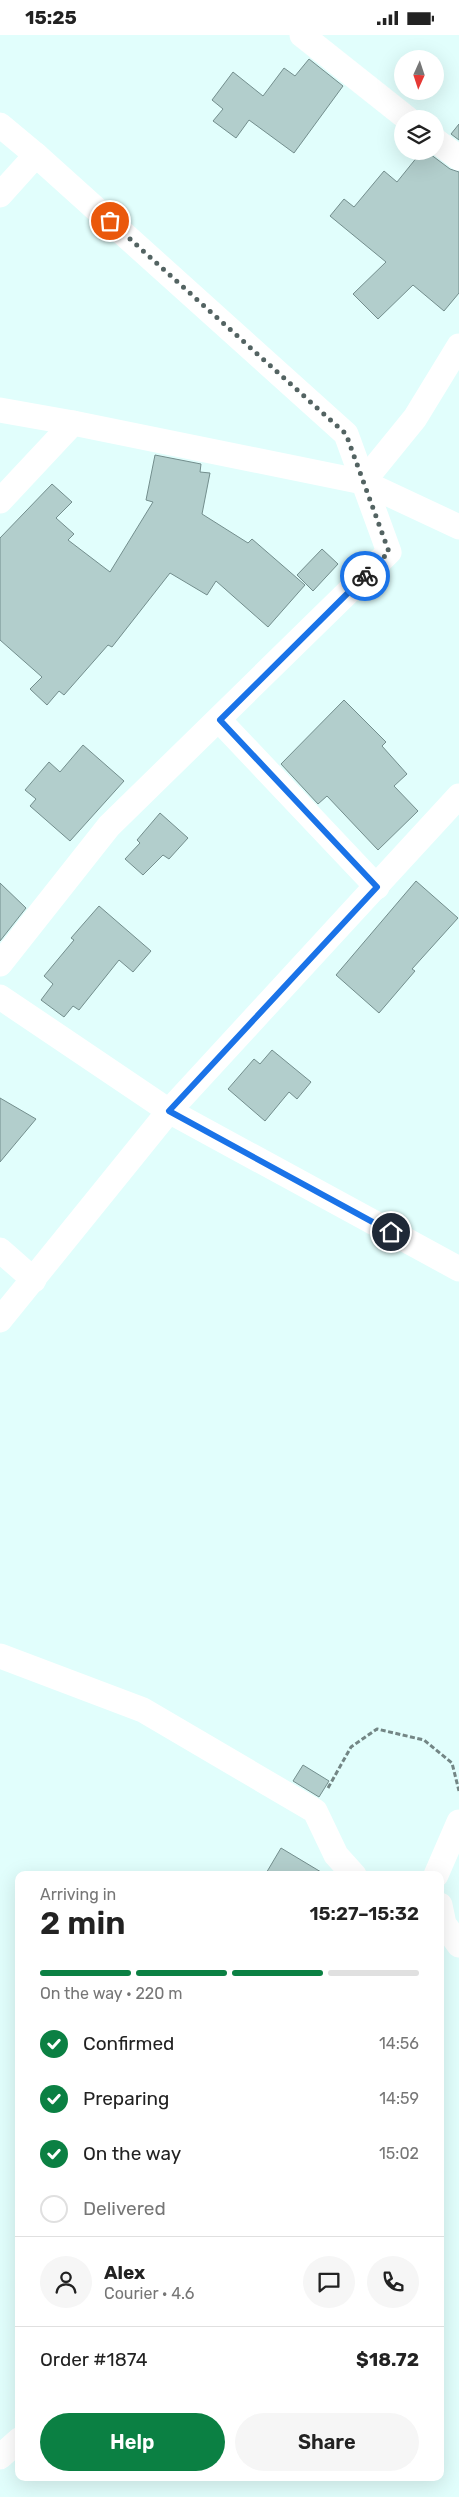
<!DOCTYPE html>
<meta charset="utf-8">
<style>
:root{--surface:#fff;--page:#f6f6f6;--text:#222;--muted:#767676;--line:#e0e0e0;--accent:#0b8043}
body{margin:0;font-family:Rubik,sans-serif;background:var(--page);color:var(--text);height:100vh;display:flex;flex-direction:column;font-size:19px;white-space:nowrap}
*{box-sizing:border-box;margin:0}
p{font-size:16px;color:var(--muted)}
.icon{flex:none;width:28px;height:28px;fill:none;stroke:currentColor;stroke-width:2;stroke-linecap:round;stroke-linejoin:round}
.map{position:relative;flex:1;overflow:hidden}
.sheet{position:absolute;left:15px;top:1836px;width:429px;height:610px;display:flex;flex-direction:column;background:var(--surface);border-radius:10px;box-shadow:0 5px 20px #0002}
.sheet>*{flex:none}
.needle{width:32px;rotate:183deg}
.fabs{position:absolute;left:394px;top:15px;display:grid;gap:10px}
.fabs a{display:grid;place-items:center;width:50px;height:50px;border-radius:50%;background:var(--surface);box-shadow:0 5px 20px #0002;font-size:25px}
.pin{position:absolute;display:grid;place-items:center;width:42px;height:42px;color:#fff;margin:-21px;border:2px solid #fff;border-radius:50%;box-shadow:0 1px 5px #0007}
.courier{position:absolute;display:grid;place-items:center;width:50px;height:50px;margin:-25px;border:4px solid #1a73e8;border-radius:50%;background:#fff;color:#222;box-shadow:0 1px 6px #0007}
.head em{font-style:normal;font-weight:600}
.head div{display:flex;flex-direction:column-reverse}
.head{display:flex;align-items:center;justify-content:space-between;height:85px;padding:0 25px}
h1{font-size:32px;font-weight:600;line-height:38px}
.bar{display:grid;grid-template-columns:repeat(4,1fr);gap:8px 5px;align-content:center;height:60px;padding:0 25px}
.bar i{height:6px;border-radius:4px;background:var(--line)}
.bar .on{background:var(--accent)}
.bar p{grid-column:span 4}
.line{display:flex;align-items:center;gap:12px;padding:0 25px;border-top:1px solid var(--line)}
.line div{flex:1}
.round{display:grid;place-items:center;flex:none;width:52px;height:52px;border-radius:26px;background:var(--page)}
ol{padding:0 25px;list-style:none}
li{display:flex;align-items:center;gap:15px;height:55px}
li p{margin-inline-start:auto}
li .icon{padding:5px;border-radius:50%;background:var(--accent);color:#fff;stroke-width:4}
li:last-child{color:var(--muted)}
li i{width:28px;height:28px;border:2px solid var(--line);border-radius:50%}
.button{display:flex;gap:10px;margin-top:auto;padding:10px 25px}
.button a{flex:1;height:58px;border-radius:30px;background:var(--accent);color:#fff;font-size:20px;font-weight:600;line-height:58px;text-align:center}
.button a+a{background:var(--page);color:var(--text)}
.status{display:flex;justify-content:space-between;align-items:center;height:35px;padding:0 25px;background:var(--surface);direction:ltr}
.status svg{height:14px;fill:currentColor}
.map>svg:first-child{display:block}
.building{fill:#b2cecc;stroke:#738e8d}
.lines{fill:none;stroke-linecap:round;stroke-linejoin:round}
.path{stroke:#738685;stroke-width:3;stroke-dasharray:5 2.5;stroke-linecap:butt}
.minor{stroke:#fff;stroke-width:25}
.done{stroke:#536362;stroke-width:5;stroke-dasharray:0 9}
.route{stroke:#1a73e8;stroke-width:6}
</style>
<div class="status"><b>15:25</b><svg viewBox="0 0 49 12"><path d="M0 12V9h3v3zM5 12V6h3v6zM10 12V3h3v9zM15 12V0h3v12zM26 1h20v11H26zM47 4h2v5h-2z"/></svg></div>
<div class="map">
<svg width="459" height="2462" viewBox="0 0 459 2462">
<rect width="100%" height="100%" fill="#e1fefc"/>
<!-- building -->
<g class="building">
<path d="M309,24L343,51L294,118L249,85L236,103L213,86L223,74L212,65L233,37L263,61L284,33L295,41Z"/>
<path d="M459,89V105L451,99Z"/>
<path d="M422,116H426L450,134L459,137V258L444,276L413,250L378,284L353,259L386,227L330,181L344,164L354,172L384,136L397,147Z"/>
<path d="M155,420L201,429L200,437L210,438L202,479L248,508L252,504L305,550L268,592L216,546L207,560L170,538L112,612L108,610L64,660L59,656L47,670L30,654L42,642L0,605V503L52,449L72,467L56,483L74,499L68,505L110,537L153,467L146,465Z"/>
<path d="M322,514L338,529L313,556L297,540Z"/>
<path d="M344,665L386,707L382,711L407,739L394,751L418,776L378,815L327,761L318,769L281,729Z"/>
<path d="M83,710L124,746L70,806L30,771L36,764L25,755L49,727L60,737Z"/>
<path d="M160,778L188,803L169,824L163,820L143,840L125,824L140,808L137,805Z"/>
<path d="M416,846L458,883L412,934L415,936L379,978L336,940Z"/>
<path d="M0,848L26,873L0,906Z"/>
<path d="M99,871L151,916L133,937L119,925L79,975L73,971L64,982L41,965L53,949L44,941L74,905L71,903Z"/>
<path d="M272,1015L311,1047L297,1064L289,1057L265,1086L228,1054L254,1024L260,1029Z"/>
<path d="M0,1063L36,1084L0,1127Z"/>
<path d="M303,1730L329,1746L319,1762L293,1746Z"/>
<path d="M281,1813L326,1840H265Z"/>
</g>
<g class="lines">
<!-- path -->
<path class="path" d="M328,1753L351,1712L377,1694L424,1705L452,1728L459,1756"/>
<!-- minor -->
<g class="minor">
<path d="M302,0L408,84"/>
<path d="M0,90L36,120L346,399L389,517L109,791L0,929"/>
<path d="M435,105L459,123"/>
<path d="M0,160L36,120"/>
<path d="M0,375L73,388L363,447L415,383L459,311"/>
<path d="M363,447L459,492"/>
<path d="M0,466L73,388"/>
<path d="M219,685L377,852"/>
<path d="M0,962L169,1076L459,1234"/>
<path d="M0,1215L34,1245"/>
<path d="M0,1285L169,1076L459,761"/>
<path d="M0,1621L143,1675L315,1776L336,1820L354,1840"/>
<path d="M436,1840L459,1787"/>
<path d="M440,1870L444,1889L459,1910"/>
<path d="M0,2422L19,2405"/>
</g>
</g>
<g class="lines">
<!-- done -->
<path class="done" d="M110,186L346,399L389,517L365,541"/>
<!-- route -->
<path class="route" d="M365,541L220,685L377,852L169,1076L391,1197"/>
</g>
</svg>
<div class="fabs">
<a><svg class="needle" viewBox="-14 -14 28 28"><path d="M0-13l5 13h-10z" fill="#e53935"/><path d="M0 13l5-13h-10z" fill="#767676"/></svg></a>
<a><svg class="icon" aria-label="layers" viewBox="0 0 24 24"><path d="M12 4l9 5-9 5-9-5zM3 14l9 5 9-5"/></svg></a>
</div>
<div class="pin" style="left:110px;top:186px;background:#ea580c"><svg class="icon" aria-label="bag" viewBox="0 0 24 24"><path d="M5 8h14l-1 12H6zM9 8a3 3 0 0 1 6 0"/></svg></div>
<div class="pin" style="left:391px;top:1197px;background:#1f2937"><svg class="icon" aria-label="home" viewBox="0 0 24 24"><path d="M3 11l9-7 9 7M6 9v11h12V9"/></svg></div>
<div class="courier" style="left:365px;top:541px"><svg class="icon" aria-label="bike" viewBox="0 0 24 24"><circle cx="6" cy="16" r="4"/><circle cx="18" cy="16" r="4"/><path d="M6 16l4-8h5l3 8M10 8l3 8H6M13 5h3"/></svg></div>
<section class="sheet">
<div class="head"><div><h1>2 min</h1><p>Arriving in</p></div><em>15:27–15:32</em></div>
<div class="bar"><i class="on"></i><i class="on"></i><i class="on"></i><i></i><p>On the way · 220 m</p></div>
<ol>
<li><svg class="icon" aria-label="check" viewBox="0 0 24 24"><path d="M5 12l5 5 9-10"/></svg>Confirmed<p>14:56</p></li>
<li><svg class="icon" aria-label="check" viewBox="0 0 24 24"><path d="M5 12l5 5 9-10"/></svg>Preparing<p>14:59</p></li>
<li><svg class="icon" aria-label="check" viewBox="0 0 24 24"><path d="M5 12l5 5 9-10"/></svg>On the way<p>15:02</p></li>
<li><i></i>Delivered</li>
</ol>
<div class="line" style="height:90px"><a class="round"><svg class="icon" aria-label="person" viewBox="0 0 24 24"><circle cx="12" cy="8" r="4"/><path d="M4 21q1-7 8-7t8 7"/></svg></a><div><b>Alex</b><p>Courier · 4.6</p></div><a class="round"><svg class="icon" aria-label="chat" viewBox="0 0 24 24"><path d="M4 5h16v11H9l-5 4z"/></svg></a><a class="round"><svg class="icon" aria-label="phone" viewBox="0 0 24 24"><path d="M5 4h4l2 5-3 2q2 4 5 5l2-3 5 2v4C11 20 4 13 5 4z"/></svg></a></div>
<div class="line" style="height:65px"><div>Order #1874</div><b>$18.72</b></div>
<div class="button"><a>Help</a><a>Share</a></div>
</section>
</div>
